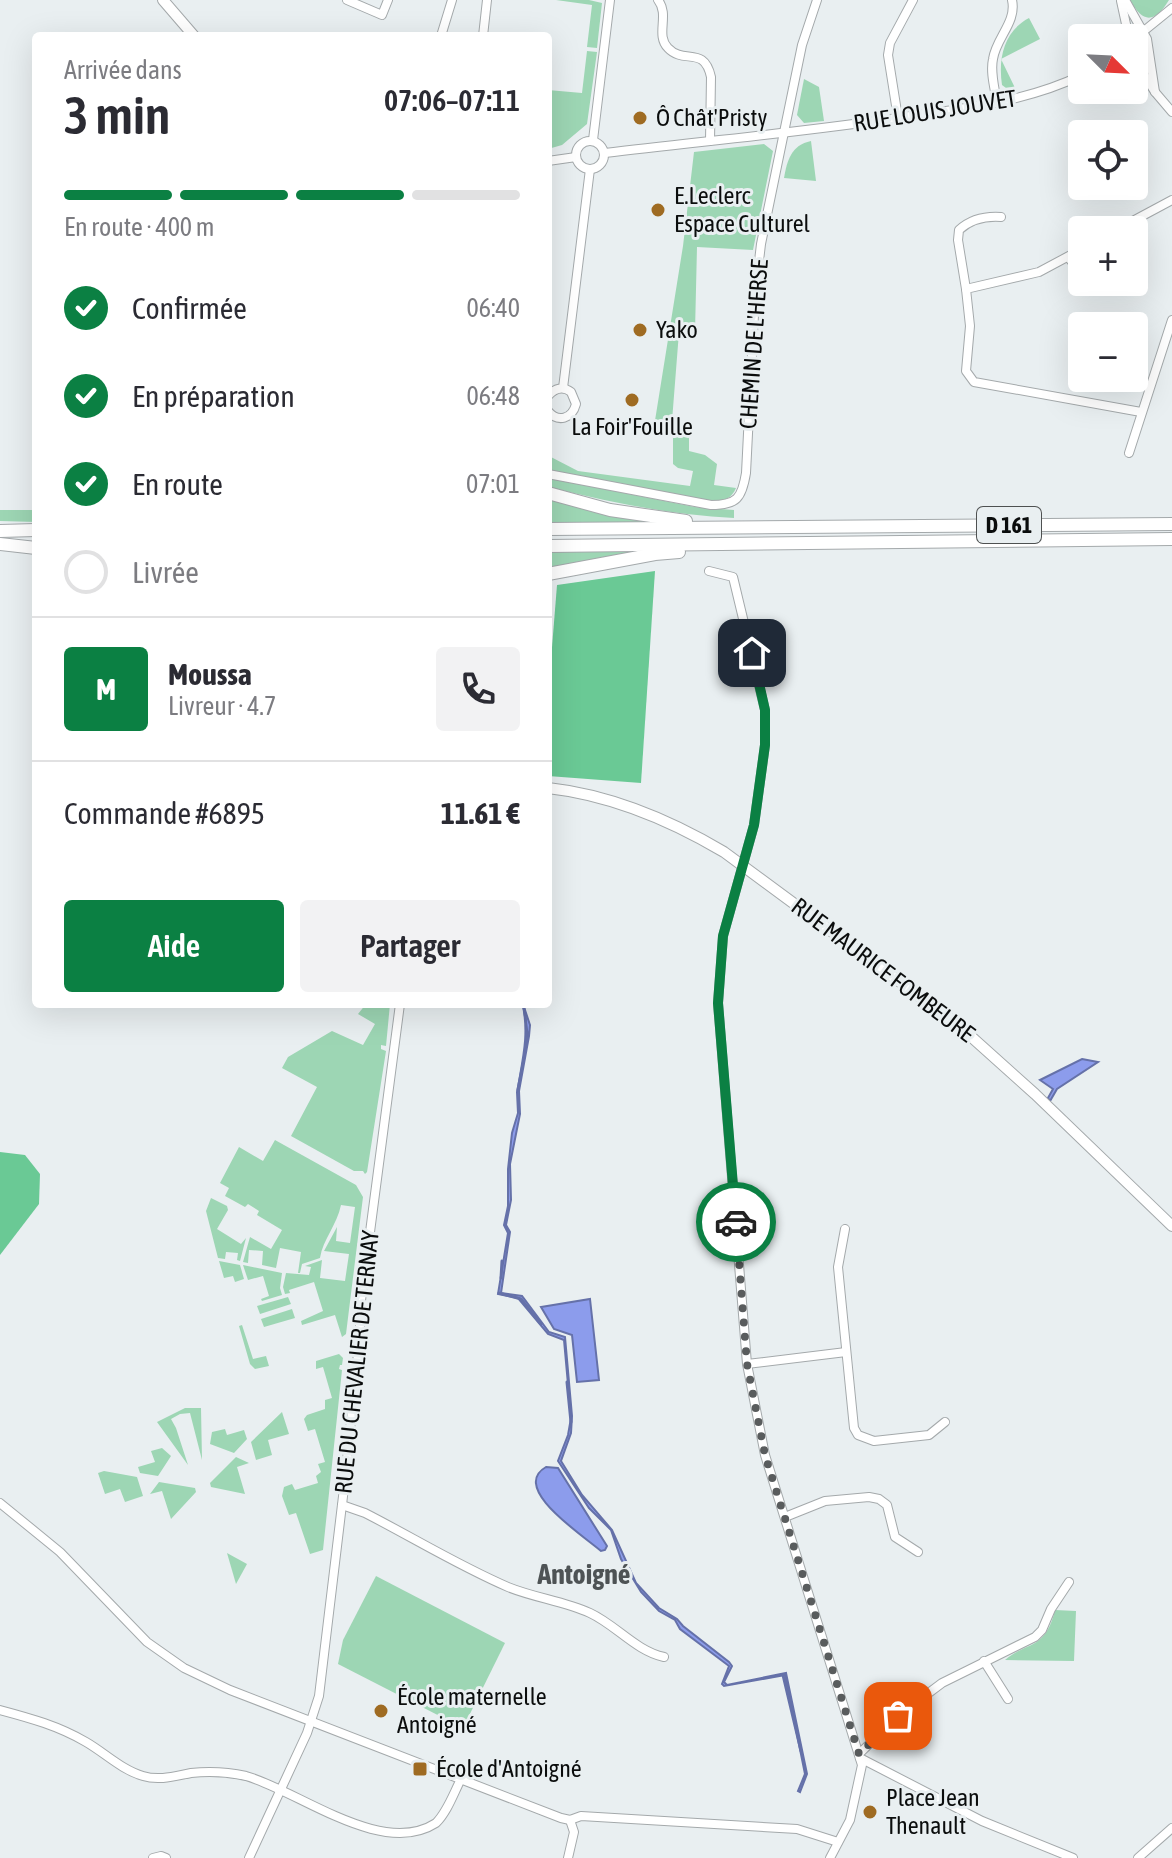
<!DOCTYPE html>
<html lang="fr">
<meta charset="utf-8">
<style>
:root{--surface:#fff;--page:#f2f2f3;--text:#2b2b33;--muted:#7c7c81;--line:#e1e1e2;--accent:#0b8043}
body{margin:0;font-family:"Asap Condensed",sans-serif;background:var(--page);color:var(--text);height:100vh;display:flex;flex-direction:column;font-size:30px;white-space:nowrap}
*{box-sizing:border-box;margin:0}
p{font-size:26px;color:var(--muted)}
.icon{flex:none;width:44px;height:44px;fill:none;stroke:currentColor;stroke-width:2;stroke-linecap:round;stroke-linejoin:round}
.map{position:relative;flex:1;overflow:hidden}
.details{position:absolute;left:32px;top:32px;width:520px;height:976px;display:flex;flex-direction:column;background:var(--surface);border-radius:8px;box-shadow:0 8px 32px #0002}
.details>*{flex:none}
.needle{width:52px;rotate:114deg}
.tools{position:absolute;left:1068px;top:24px;display:grid;gap:16px}
.tools a{display:grid;place-items:center;width:80px;height:80px;border-radius:8px;background:var(--surface);box-shadow:0 8px 32px #0002;font-size:40px}
.pin{position:absolute;display:grid;place-items:center;width:68px;height:68px;color:#fff;margin:-34px;border-radius:16px;box-shadow:0 4px 12px #0006}
.courier{position:absolute;display:grid;place-items:center;width:80px;height:80px;margin:-40px;border:6px solid #0b8043;border-radius:50%;background:#fff;color:#222;box-shadow:0 2px 10px #0007}
.head em{font-style:normal;font-weight:600}
.head div{display:flex;flex-direction:column-reverse}
.head{display:flex;align-items:center;justify-content:space-between;height:136px;padding:0 32px}
h1{font-size:52px;font-weight:600;line-height:60px}
.bar{display:grid;grid-template-columns:repeat(4,1fr);gap:12px 8px;align-content:center;height:96px;padding:0 32px}
.bar i{height:10px;border-radius:6px;background:var(--line)}
.bar .selected{background:var(--accent)}
.bar p{grid-column:span 4}
.line{display:flex;align-items:center;gap:20px;padding:0 32px;border-top:2px solid var(--line)}
.line div{flex:1}
.round{display:grid;place-items:center;flex:none;width:84px;height:84px;border-radius:8px;background:var(--page)}
ol{padding:0 32px;list-style:none}
li{display:flex;align-items:center;gap:24px;height:88px}
li p{margin-inline-start:auto}
li .icon{padding:8px;border-radius:50%;background:var(--accent);color:#fff;stroke-width:4}
li:last-child{color:var(--muted)}
li i{width:44px;height:44px;border:4px solid var(--line);border-radius:50%}
.button{display:flex;gap:16px;margin-top:auto;padding:16px 32px}
.button a{flex:1;height:92px;border-radius:8px;background:var(--accent);color:#fff;font-size:32px;font-weight:600;line-height:92px;text-align:center}
.button a+a{background:var(--page);color:var(--text)}
.map>svg:first-child{display:block}
.green{fill:#9dd6b4}
.forest{fill:#6ac995}
.water{fill:#8c9cec;stroke:#6571a9;stroke-width:2}
.lines{fill:none;stroke-linecap:round;stroke-linejoin:round}
.stream{stroke:#6571a9;stroke-width:3}
.minor-casing{stroke:#a4a9ab;stroke-width:10}
.tertiary-casing{stroke:#a4a9ab;stroke-width:12}
.primary-casing{stroke:#a4a9ab;stroke-width:14}
.minor{stroke:#fff;stroke-width:8}
.tertiary{stroke:#fff;stroke-width:10}
.primary{stroke:#fff;stroke-width:12}
.done{stroke:#595c5d;stroke-width:8;stroke-dasharray:0 14.4}
.route{stroke:#0b8043;stroke-width:10}
.poi-dot{fill:#9f6b22;stroke:#e9eff1;stroke-width:3}
.labels{text-anchor:middle;stroke-width:6;stroke-linejoin:round;paint-order:stroke}
.shield{fill:#e9eff1;stroke:#4e5151;stroke-width:2}
.shield-label{font-size:22px;font-weight:bold;fill:#0b0d0d}
.street-label{font-size:24px;fill:#0b0d0d;stroke:#e9eff1}
.poi-label{font-size:24px;fill:#0b0d0d;stroke:#e9eff1;text-anchor:start}
.quarter-label{font-size:28px;font-weight:bold;fill:#4e5355;stroke:#e9eff1}
</style>
<div class="map">
<svg width="1172" height="1858" viewBox="0 0 1172 1858">
<rect width="100%" height="100%" fill="#e9eff1"/>
<!-- green -->
<g class="green">
<path d="M556,0H589L602,3L597,48L587,47L592,5Z"/>
<path d="M1130,0H1169C1155,23 1143,24 1130,0Z"/>
<path d="M1029,18L1040,39L1001,59L1016,90L1010,91L1002,85C998,58 1004,31 1029,18Z"/>
<path d="M587,51L597,52L587,124L562,145L548,149V90L582,93Z"/>
<path d="M804,79L819,87L824,121L804,123L797,115Z"/>
<path d="M811,141L816,181L784,178C787,161 791,145 811,141Z"/>
<path d="M764,144L773,151L753,250L697,247L695,332H679L672,421L689,432V451L705,455L717,464L714,485L736,488C729,505 713,501 697,500L548,470L549,456L578,471L690,486L693,471L678,468L673,464V435L653,433L683,246L694,152Z"/>
<path d="M548,478L695,507L734,510V518C670,515 610,502 548,487Z"/>
<path d="M548,496L665,522L548,523Z"/>
<path d="M0,510H36V522L0,521Z"/>
<path d="M648,550L548,569V552Z"/>
<path d="M366,1004H390L386,1046L381,1045V1049L386,1051L367,1172L365,1174L363,1171H354L291,1136L317,1087L282,1068L288,1057L332,1031L363,1045L375,1024L358,1014Z"/>
<path d="M275,1140L356,1185L363,1197L346,1334L342,1337L335,1315L302,1325L301,1321L323,1311L314,1282L289,1290L290,1293L285,1294L283,1287L286,1273L309,1275L311,1267L305,1266L322,1260L320,1278L345,1281L349,1254L324,1251L337,1227L336,1241L350,1243L355,1207L341,1205C337,1225 323,1239 320,1258L302,1264L300,1273H298L301,1252L280,1248L276,1268L262,1265L263,1251L249,1250L248,1263L243,1262L250,1237L271,1249L282,1230L257,1215L259,1211L248,1204L245,1207L225,1196L229,1188L220,1183L239,1147L263,1161Z"/>
<path d="M211,1198L227,1206L228,1210L217,1229L241,1244L246,1238L240,1261L237,1260L238,1253L226,1252L225,1259L218,1258L206,1211Z"/>
<path d="M219,1261L240,1265L244,1279L235,1282L233,1276L224,1278Z"/>
<path d="M243,1265L282,1273L280,1288L282,1295L262,1301L261,1299L269,1296L263,1276L248,1280Z"/>
<path d="M288,1297L291,1304L260,1314L257,1306Z"/>
<path d="M292,1309L295,1318L264,1327L261,1319Z"/>
<path d="M242,1325L253,1359L266,1356L269,1366L255,1369L250,1364L239,1326Z"/>
<path d="M339,1354L343,1358L342,1365H340L339,1369L342,1370L323,1550L310,1554L296,1513L289,1515L282,1496L284,1487L292,1484L295,1490L318,1483L316,1476L321,1472L318,1464L325,1462L315,1429L308,1431L304,1419L307,1415L325,1409V1400L332,1398L323,1367L316,1369V1361Z"/>
<path d="M185,1408H201L202,1460L190,1413L180,1414L171,1419L176,1428L188,1465L157,1422Z"/>
<path d="M282,1412L289,1434L268,1440L272,1455L256,1460L251,1442Z"/>
<path d="M225,1429L227,1435L244,1430L247,1439L234,1453L210,1444L212,1432Z"/>
<path d="M162,1448L171,1456L158,1476L140,1473L138,1467L155,1462L151,1451Z"/>
<path d="M236,1457L249,1463L237,1467L245,1494L211,1487L210,1483Z"/>
<path d="M104,1471L137,1477L143,1496L125,1502L120,1489L105,1494L98,1473Z"/>
<path d="M159,1482L195,1488L196,1492L171,1519L162,1491L150,1494Z"/>
<path d="M227,1553L247,1564L236,1584Z"/>
<path d="M376,1576L505,1643L463,1728L338,1664L343,1640Z"/>
<path d="M1055,1610L1076,1611L1074,1661L1005,1660C1027,1641 1045,1651 1055,1610Z"/>
</g>
<!-- forest -->
<g class="forest">
<path d="M655,571L641,783L548,776V697L557,585Z"/>
<path d="M0,1152L25,1155L40,1174L39,1204L0,1255Z"/>
</g>
<!-- water -->
<g class="water">
<path d="M523,1004L530,1025L529,1036L519,1091L520,1114L510,1164L511,1200L506,1225L510,1232L501,1293L522,1296L549,1332L565,1337L572,1416L571,1433L561,1461L582,1495L612,1530L636,1583L659,1608L677,1619L683,1626L729,1662L732,1666L724,1682L727,1685L786,1673L807,1774L800,1792L798,1791L805,1774L785,1675L724,1686L722,1684L729,1666L680,1629L675,1620L659,1611L641,1592L621,1559L611,1530L589,1508L558,1461L568,1435L571,1418L564,1340L548,1334L518,1298L498,1294L508,1233L504,1225L508,1206V1169L512,1133L518,1113L517,1092L528,1036Z"/>
<path d="M1082,1059L1098,1062L1057,1089L1050,1101L1048,1098L1053,1089L1040,1080Z"/>
<path d="M590,1299L599,1380L577,1382L572,1335L554,1329L541,1307Z"/>
<path d="M546,1467L558,1468L607,1546L605,1550L601,1551C584,1536 509,1488 546,1467Z"/>
</g>
<g class="lines">
<!-- stream -->
<g class="stream">
<path d="M518,1090C523,1060 530,1034 523,1004"/>
<path d="M501,1278L502,1261"/>
<path d="M499,1293L521,1299L541,1324"/>
<path d="M567,1382L571,1422"/>
<path d="M783,1675L801,1751"/>
</g>
<!-- minor casing -->
<g class="minor-casing">
<g id="minor">
<path d="M347,0L382,15L388,0"/>
<path d="M658,0C670,15 655,35 668,48C684,65 704,45 711,77L710,141"/>
<path d="M1125,0L1147,39L1155,92"/>
<path d="M1121,1L1129,38"/>
<path d="M441,36L452,0"/>
<path d="M483,36L487,0"/>
<path d="M1134,39L1172,8"/>
<path d="M1134,58L1155,92L1172,112"/>
<path d="M997,103C995,89 990,73 993,59C996,38 1017,22 1012,0"/>
<path d="M898,118L888,55L890,43L913,0"/>
<path d="M593,140L610,0"/>
<circle cx="590" cy="155" r="14"/>
<path d="M605,153C705,141 804,132 904,117C965,108 1026,102 1082,75"/>
<path d="M548,161L576,157"/>
<path d="M1116,230L1172,200"/>
<path d="M1082,249L1039,272L966,289L970,326L966,371L974,382L1141,412"/>
<path d="M1068,257L1082,274"/>
<path d="M966,289L958,240L959,230C971,219 986,216 1001,217"/>
<path d="M563,388L590,169"/>
<path d="M548,396C555,388 563,386 571,392L576,404C572,419 558,423 548,411"/>
<path d="M1129,453L1172,320"/>
<path d="M548,474L711,505C737,505 742,498 746,473L755,295L761,244L802,45L817,0"/>
<path d="M709,571L733,577L765,710V745L754,825L723,936L718,1003L747,1364L765,1455L862,1765L850,1820L830,1858"/>
<path d="M845,1229L838,1267L854,1428L858,1435L874,1441L929,1435L945,1422"/>
<path d="M747,1364L846,1352"/>
<path d="M0,1503L60,1552L147,1642L184,1668L230,1690L561,1818L570,1820L581,1816L797,1829L838,1842"/>
<path d="M342,1505L365,1513C412,1537 459,1566 508,1587C535,1598 564,1601 590,1613C616,1625 636,1651 664,1657"/>
<path d="M785,1517L825,1501L869,1497L879,1499L887,1505L895,1537L918,1552"/>
<path d="M984,1661L1008,1699"/>
<path d="M0,1710C30,1718 59,1726 86,1742C105,1753 122,1770 143,1776C159,1781 175,1776 191,1773C209,1771 228,1772 246,1776C299,1791 382,1858 436,1823C447,1812 453,1795 460,1781"/>
<path d="M859,1754L898,1716L942,1683L1035,1637L1042,1630L1051,1609L1069,1582"/>
<path d="M860,1758L982,1821L1073,1858"/>
<path d="M153,1858L161,1856L166,1858"/>
<path d="M249,1858L307,1733L319,1696L344,1488L360,1334V1308L400,1004"/>
<path d="M568,1858L574,1832L570,1820"/>
<path d="M1138,1858L1172,1828"/>
</g>
</g>
<!-- tertiary casing -->
<g class="tertiary-casing">
<g id="tertiary">
<path d="M163,0L194,36"/>
<path d="M548,788C611,795 670,820 724,852L957,1024L1035,1094L1172,1226"/>
</g>
</g>
<!-- primary casing -->
<g class="primary-casing">
<g id="primary">
<path d="M548,493L610,510L686,521"/>
<path d="M548,529L1172,524"/>
<path d="M0,531L36,530"/>
<path d="M0,544L36,548"/>
<path d="M548,546L1172,539"/>
<path d="M548,574L655,554L679,552"/>
</g>
</g>
<!-- minor -->
<use href="#minor" class="minor"/>
<!-- tertiary -->
<use href="#tertiary" class="tertiary"/>
<!-- primary -->
<use href="#primary" class="primary"/>
</g>
<g class="lines">
<!-- done -->
<path class="done" d="M736,1222L747,1364L765,1455L859,1754L898,1716"/>
<!-- route -->
<path class="route" d="M736,1222L718,1003L723,936L754,825L765,745V710L752,653"/>
</g>
<!-- markers -->
<g class="poi-dot">
<circle cx="640" cy="118" r="8"/>
<circle cx="658" cy="210" r="8"/>
<circle cx="640" cy="330" r="8"/>
<circle cx="632" cy="400" r="8"/>
<circle cx="381" cy="1711" r="8"/>
<rect x="412" y="1761" width="16" height="16" rx="4"/>
<circle cx="870" cy="1812" r="8"/>
</g>
<g class="labels">
<!-- shield labels -->
<rect class="shield" x="977" y="507" width="64" height="36" rx="6"/>
<g class="shield-label">
<text x="1009" y="533">D 161</text>
</g>
<!-- street labels -->
<g class="street-label">
<text transform="translate(935 111) rotate(-9)" y="8">RUE LOUIS JOUVET</text>
<text transform="translate(754 344) rotate(-86)" y="8">CHEMIN DE L'HERSE</text>
<text transform="translate(883 970) rotate(37)" y="8">RUE MAURICE FOMBEURE</text>
<text transform="translate(357 1362) rotate(-84)" y="8">RUE DU CHEVALIER DE TERNAY</text>
</g>
<!-- poi labels -->
<g class="poi-label">
<text x="656" y="126">Ô Chât'Pristy</text>
<text x="674" y="204">E.Leclerc<tspan x="674" dy="28">Espace Culturel</tspan></text>
<text x="656" y="338">Yako</text>
<text x="632" y="435" text-anchor="middle">La Foir'Fouille</text>
<text x="397" y="1705">École maternelle<tspan x="397" dy="28">Antoigné</tspan></text>
<text x="436" y="1777">École d'Antoigné</text>
<text x="886" y="1806">Place Jean<tspan x="886" dy="28">Thenault</tspan></text>
</g>
<!-- quarter labels -->
<g class="quarter-label">
<text x="584" y="1584">Antoigné</text>
</g>
</g>
</svg>
<div class="tools">
<a><svg class="needle" viewBox="-14 -14 28 28"><path d="M0-13l5 13h-10z" fill="#e53935"/><path d="M0 13l5-13h-10z" fill="#7c7c81"/></svg></a>
<a><svg class="icon" aria-label="locate" viewBox="0 0 24 24"><circle cx="12" cy="12" r="6"/><path d="M12 2v4M12 18v4M2 12h4M18 12h4"/></svg></a>
<a>+</a>
<a>−</a>
</div>
<div class="pin" style="left:898px;top:1716px;background:#ea580c"><svg class="icon" aria-label="bag" viewBox="0 0 24 24"><path d="M5 8h14l-1 12H6zM9 8a3 3 0 0 1 6 0"/></svg></div>
<div class="pin" style="left:752px;top:653px;background:#1f2937"><svg class="icon" aria-label="home" viewBox="0 0 24 24"><path d="M3 11l9-7 9 7M6 9v11h12V9"/></svg></div>
<div class="courier" style="left:736px;top:1222px"><svg class="icon" aria-label="car" viewBox="0 0 24 24"><path d="M5 17H2v-5l4-1 3-4h7l3 4 3 1v5h-3M9 17h6M6 11h13"/><circle cx="7" cy="17" r="2"/><circle cx="17" cy="17" r="2"/></svg></div>
<section class="details">
<div class="head"><div><h1>3 min</h1><p>Arrivée dans</p></div><em>07:06–07:11</em></div>
<div class="bar"><i class="selected"></i><i class="selected"></i><i class="selected"></i><i></i><p>En route · 400 m</p></div>
<ol>
<li><svg class="icon" aria-label="check" viewBox="0 0 24 24"><path d="M5 12l5 5 9-10"/></svg>Confirmée<p>06:40</p></li>
<li><svg class="icon" aria-label="check" viewBox="0 0 24 24"><path d="M5 12l5 5 9-10"/></svg>En préparation<p>06:48</p></li>
<li><svg class="icon" aria-label="check" viewBox="0 0 24 24"><path d="M5 12l5 5 9-10"/></svg>En route<p>07:01</p></li>
<li><i></i>Livrée</li>
</ol>
<div class="line" style="height:144px"><b class="round" style="background:var(--accent);color:#fff">M</b><div><b>Moussa</b><p>Livreur · 4.7</p></div><a class="round"><svg class="icon" aria-label="phone" viewBox="0 0 24 24"><path d="M5 4h4l2 5-3 2q2 4 5 5l2-3 5 2v4C11 20 4 13 5 4z"/></svg></a></div>
<div class="line" style="height:104px"><div>Commande #6895</div><b>11.61 €</b></div>
<div class="button"><a>Aide</a><a>Partager</a></div>
</section>
</div>
